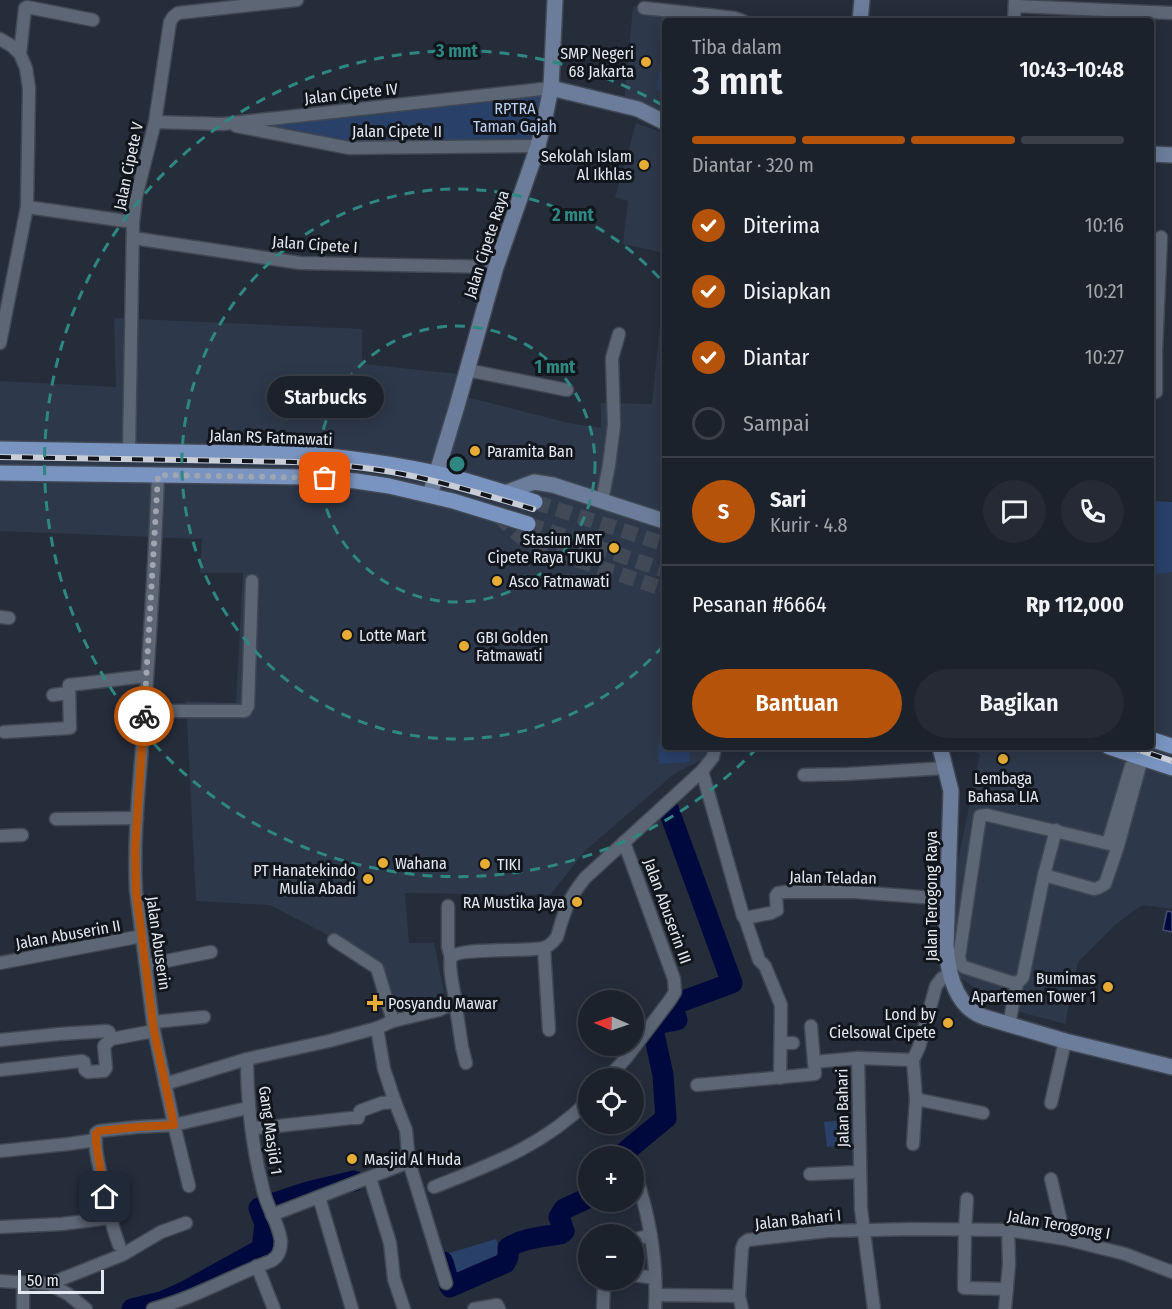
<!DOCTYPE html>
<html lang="id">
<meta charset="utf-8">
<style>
:root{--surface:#1c222c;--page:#252a34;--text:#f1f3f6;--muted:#a0a4a9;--line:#3a3f48;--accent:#b45309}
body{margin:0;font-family:"Fira Sans Condensed",sans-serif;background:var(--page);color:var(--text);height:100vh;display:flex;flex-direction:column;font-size:22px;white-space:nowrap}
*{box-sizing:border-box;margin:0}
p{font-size:20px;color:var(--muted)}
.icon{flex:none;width:33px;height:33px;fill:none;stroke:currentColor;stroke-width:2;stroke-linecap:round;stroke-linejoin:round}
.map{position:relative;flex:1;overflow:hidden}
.drawer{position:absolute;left:662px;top:18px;width:492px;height:732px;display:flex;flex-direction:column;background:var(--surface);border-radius:6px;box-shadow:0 3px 15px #0003,0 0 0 2px var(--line)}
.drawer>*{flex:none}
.needle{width:39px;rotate:272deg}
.controls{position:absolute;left:578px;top:990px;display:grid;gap:12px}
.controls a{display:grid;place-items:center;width:66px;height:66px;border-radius:50%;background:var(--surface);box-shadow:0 3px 15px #0003,0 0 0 2px var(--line);font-size:30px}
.scale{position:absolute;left:18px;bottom:15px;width:86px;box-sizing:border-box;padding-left:6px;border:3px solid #e2e7f0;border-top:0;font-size:16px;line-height:21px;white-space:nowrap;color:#e2e7f0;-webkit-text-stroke:4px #12161c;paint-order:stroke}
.pin{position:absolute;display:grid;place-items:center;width:51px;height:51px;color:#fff;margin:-26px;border-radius:12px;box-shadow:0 3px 9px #0006}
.courier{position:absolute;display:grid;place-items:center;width:60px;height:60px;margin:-30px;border:4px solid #b45309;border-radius:50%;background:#fff;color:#222;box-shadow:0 2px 8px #0007}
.bubble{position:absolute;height:42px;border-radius:21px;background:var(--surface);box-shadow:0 3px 15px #0003,0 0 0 2px var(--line);font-size:20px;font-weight:600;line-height:42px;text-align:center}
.overview em{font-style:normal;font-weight:600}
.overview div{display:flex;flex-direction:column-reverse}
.overview{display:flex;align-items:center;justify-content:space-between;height:102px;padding:0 30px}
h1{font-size:39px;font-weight:600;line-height:45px}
.bar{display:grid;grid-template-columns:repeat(4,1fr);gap:9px 6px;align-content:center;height:72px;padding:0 30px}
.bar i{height:8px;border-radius:4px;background:var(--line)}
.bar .selected{background:var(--accent)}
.bar p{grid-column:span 4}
.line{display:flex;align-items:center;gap:15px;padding:0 30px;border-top:2px solid var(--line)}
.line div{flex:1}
.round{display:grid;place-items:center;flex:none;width:63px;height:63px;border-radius:32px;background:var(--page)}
ol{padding:0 30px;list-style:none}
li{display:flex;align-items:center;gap:18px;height:66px}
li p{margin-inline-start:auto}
li .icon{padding:6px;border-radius:50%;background:var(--accent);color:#fff;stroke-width:4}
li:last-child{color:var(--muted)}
li i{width:33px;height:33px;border:3px solid var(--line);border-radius:50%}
.button{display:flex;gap:12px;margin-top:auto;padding:12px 30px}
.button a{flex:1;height:69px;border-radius:36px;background:var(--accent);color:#fff;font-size:24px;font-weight:600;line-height:69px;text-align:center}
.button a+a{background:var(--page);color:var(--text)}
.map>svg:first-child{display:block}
.built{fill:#2d384a}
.green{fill:#294068}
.water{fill:#00093d;stroke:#444c73;stroke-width:1.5}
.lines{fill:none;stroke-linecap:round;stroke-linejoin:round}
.river{stroke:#00093d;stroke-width:21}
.secondary-tunnel{stroke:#414956;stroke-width:15;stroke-dasharray:15 8;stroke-linecap:butt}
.primary-tunnel{stroke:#414956;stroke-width:15;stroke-dasharray:15 8;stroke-linecap:butt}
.street-casing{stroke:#414853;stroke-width:15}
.secondary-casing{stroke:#414853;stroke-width:18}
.primary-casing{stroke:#414853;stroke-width:18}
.street{stroke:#5c6675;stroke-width:12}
.secondary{stroke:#6b7d9a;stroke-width:15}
.primary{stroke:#7994c0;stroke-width:15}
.rail-casing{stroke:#c8cdd7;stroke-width:6}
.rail{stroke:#12161c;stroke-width:4;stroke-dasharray:11;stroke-linecap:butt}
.done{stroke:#a0a6b1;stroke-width:6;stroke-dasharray:0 10.8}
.route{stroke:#b45309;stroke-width:8}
.ring{fill:none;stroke:#2f8782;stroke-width:3;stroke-dasharray:10 8}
.poi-dot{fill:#e6ac36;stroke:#12161c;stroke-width:2}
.labels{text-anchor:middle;stroke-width:6;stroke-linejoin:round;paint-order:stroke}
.poi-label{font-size:16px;fill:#e2e7f0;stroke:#12161c;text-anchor:start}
.street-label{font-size:16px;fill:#e2e7f0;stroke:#12161c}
.park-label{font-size:16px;fill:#bbcff1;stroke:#12161c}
.centre{fill:#2f8782;stroke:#12161c;stroke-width:3}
.ring-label{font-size:18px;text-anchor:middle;font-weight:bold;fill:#2f8782;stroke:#12161c;stroke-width:6;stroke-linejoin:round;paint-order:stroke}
</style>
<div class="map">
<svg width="1172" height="1309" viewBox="0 0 1172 1309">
<rect width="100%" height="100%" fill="#252d3b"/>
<!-- built -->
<g class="built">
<path d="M633,6L738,18L737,21H664V113L624,104Z"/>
<path d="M636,123L664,133V253L623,244L628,201L615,197Z"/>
<path d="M114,318L362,329V364L459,374L454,394L569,423L601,428V403L652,404L660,325H664V747H734L717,752L674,774L585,851L550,895L405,893L409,943H434L445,998L389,1015L376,969L341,942L270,905L196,901L186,701L236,703L243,573H200L202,539L0,531V381L116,387Z"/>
<path d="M1151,535L1172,545V909L1142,905L1116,924L1078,962L1065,1024L1009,1009L946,969L940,948L980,754L966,747H1150Z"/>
</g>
<!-- green -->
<g class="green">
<path d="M662,45H664V90L657,89Z"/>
<path d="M547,89L535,142L356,145L249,125Z"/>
<path d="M1151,501L1172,502V572L1151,575Z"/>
<path d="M664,743V747H690V762L659,764L658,744Z"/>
<path d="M854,1119L857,1144L827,1147L824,1122Z"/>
<path d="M496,1239L503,1259L452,1275L446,1254Z"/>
</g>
<!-- water -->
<path class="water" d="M1167,911L1172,912V932L1163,930Z"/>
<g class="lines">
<!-- river -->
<g class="river">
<path d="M620,1156L666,1118L663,1075L653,1029L660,1023L677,1020L672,1005L732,983L668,808"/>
<path d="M443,1262L450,1287L505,1263L508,1257V1248C522,1238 543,1237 560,1234L564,1231L559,1217L564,1209L588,1198"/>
<path d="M132,1309L161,1302L186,1291L262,1249L265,1224L259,1208L308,1192L354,1181"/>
</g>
<!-- secondary-tunnel -->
<path class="secondary-tunnel" d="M499,515C511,529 521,539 538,547L664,589"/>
<!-- primary-tunnel -->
<g class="primary-tunnel">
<path d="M535,502L664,544"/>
<path d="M528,524L664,570"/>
</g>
<!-- street casing -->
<g class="street-casing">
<g id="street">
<path d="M1015,6L1172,13"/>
<path d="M644,8L735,18L743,21"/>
<path d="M1014,21L1015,0"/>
<path d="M0,39L12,46L20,54L26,68L29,88L27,207L0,343"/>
<path d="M20,54L25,8L27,7L93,20"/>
<path d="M155,122L223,124L551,88"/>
<path d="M236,126L349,148L538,146"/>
<path d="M27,207L133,222"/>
<path d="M133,238L300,263L496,267"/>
<path d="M467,370L567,390"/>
<path d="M1156,392V351L1161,237"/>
<path d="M129,451L133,222L136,197L155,122L170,22L173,17L178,13L297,0"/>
<path d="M158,475C155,557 150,639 144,722C140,778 133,835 136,891L154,1031L174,1125L189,1186"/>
<path d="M602,501L609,465L614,425L612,358L619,334"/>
<path d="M0,617L9,618"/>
<path d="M53,695L68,693"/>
<path d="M145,711H245L248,706L252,581"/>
<path d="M4,732L70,728L69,685L147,676"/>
<path d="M702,771L743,916L745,918L771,913L777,910L776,896L778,893L785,892H855L948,899"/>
<path d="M804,775L847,774L945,768"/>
<path d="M56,819L137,818"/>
<path d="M0,836L22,835"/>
<path d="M1108,843L1131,766"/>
<path d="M1118,846L987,815L980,816L959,957L961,965L964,967L1010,982C1016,983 1019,983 1023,977L1044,875L1094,889L1098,888L1105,884L1118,846L1142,758"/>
<path d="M1044,875L1056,830"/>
<path d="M448,906V947L451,958"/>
<path d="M745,918L759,960L765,966L781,1005L780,1078"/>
<path d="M334,940L377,968L393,1021"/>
<path d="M544,948L549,1030"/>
<path d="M0,963L142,936"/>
<path d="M146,965L211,952"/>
<path d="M453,1003L455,999C454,991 448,965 451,958C457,947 528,952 543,948C548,947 554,941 557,937C564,912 568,899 585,878L702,771L713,757L715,747"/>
<path d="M453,1003L456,1007L462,1047L466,1063"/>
<path d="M153,1022L204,1017"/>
<path d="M1009,1025L1017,983"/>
<path d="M377,1028L384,1069L395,1102"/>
<path d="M0,1040L59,1034L107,1031L109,1032L111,1039"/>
<path d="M781,1043H793"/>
<path d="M858,1058L861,1209L874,1309"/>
<path d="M814,1062L858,1058L913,1060L919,1047L936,986L942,978L950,974"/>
<path d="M0,1070L82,1061L84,1062L85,1070L88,1072L104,1071L106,1068L104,1046L111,1039L154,1031"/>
<path d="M608,1078L626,1058L670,1000L675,992L674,979L624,842"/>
<path d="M165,1084L247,1059L329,1041L377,1028L393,1021L439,1010L453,1003"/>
<path d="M697,1085L815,1074L811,1026"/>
<path d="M916,1099L983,1113"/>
<path d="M1051,1103L1065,1041"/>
<path d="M253,1128L278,1126L351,1118H358L360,1111L382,1103L395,1102L406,1130L409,1162L272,1215"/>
<path d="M913,1144L916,1099L913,1060"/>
<path d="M0,1151L68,1144L96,1140"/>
<path d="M409,1162L446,1283"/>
<path d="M633,1167C649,1213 658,1260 655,1309"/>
<path d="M810,1174L859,1172"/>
<path d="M370,1178L390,1243L394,1279L404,1309"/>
<path d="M1051,1179L1065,1239"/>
<path d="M434,1187C492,1164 543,1146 588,1101"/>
<path d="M319,1197L352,1309"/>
<path d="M967,1199L965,1230L964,1288L1007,1289"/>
<path d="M0,1227L62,1224L109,1218"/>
<path d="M633,1240L651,1235"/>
<path d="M119,1245C110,1222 106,1199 101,1175C98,1161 94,1147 96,1133L99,1131L137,1127L174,1125L243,1109"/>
<path d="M257,1266L274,1309"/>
<path d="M633,1275L655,1278"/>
<path d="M0,1281L49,1284L68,1294L86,1309"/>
<path d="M23,1283V1309"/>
<path d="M49,1284L122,1255L161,1232L186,1223"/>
<path d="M656,1295L739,1296L742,1248L744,1243L748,1240L827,1231L913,1229L1008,1230L1065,1239L1125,1254L1172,1272"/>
<path d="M739,1296L742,1309"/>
<path d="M153,1309C194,1298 232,1276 271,1261C279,1257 281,1249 281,1241C279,1224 268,1209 264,1193C253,1151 247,1102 247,1059"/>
<path d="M474,1309L497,1305L499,1309"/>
<path d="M603,1309L604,1282"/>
<path d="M1005,1309L1009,1264L1008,1230"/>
</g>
</g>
<!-- secondary casing -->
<g class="secondary-casing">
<g id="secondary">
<path d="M860,21L862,0"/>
<path d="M551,88L638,109L664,122"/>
<path d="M1150,154L1172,155"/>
<path d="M505,493L534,482L553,485L664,521"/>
<path d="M430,495L457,406L496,267L538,146L545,117L551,88L555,0"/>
<path d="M940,747L951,791L946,946C948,974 955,1007 984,1017L1065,1041L1172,1067"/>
</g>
</g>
<!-- primary casing -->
<g class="primary-casing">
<g id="primary">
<path d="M0,449L310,454C360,459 411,466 460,479C485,486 510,494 535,502"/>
<path d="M0,473L304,477L356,481L389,486L453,501L528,524"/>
<path d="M1150,739L1172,746"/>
<path d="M1109,747L1172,768"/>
</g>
</g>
<!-- street -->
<use href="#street" class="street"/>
<!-- secondary -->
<use href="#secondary" class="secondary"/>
<!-- primary -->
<use href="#primary" class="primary"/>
<!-- rail casing -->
<g class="rail-casing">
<g id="rail">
<path d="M0,457L294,462C335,464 377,468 417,477C457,486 495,498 533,509"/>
<path d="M1130,747L1172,761"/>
</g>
</g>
<!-- rail -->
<use href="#rail" class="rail"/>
</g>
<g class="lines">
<!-- done -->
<path class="done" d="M144,716L158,475L325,478"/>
<!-- route -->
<path class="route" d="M105,1197L96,1143V1133L99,1131L137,1127L174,1125L154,1031L136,891L135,850L144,716"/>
</g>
<!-- distance rings -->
<g class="ring">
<circle cx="457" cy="464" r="138"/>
<path d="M663 646A275 275 0 1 1 663 282"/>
<path d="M757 748A413 413 0 1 1 664 106"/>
</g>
<!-- markers -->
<g class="poi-dot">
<circle cx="646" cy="62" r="6"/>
<circle cx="644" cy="165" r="6"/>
<circle cx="475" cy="451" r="6"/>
<circle cx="614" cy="548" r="6"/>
<circle cx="497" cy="581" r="6"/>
<circle cx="347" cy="635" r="6"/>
<circle cx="464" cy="646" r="6"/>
<circle cx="1003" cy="759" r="6"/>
<circle cx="383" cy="863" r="6"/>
<circle cx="485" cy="864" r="6"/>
<circle cx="368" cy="879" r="6"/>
<circle cx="577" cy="902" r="6"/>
<circle cx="1108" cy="987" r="6"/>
<path d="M372 994h6v6h6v6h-6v6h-6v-6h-6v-6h6z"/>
<circle cx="948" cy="1023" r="6"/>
<circle cx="352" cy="1159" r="6"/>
</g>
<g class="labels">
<!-- poi labels -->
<g class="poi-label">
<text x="634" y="59" text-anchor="end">SMP Negeri<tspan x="634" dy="18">68 Jakarta</tspan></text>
<text x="632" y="162" text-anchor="end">Sekolah Islam<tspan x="632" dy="18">Al Ikhlas</tspan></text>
<text x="487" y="457">Paramita Ban</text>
<text x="602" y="545" text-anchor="end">Stasiun MRT<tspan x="602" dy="18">Cipete Raya TUKU</tspan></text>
<text x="509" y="587">Asco Fatmawati</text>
<text x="359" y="641">Lotte Mart</text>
<text x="476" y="643">GBI Golden<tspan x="476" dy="18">Fatmawati</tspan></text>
<text x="1003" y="784" text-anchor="middle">Lembaga<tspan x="1003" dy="18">Bahasa LIA</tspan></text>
<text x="395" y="869">Wahana</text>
<text x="497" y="870">TIKI</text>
<text x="356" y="876" text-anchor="end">PT Hanatekindo<tspan x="356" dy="18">Mulia Abadi</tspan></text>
<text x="565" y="908" text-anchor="end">RA Mustika Jaya</text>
<text x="1096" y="984" text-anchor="end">Bumimas<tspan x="1096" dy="18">Apartemen Tower 1</tspan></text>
<text x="388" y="1009">Posyandu Mawar</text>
<text x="936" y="1020" text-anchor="end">Lond by<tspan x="936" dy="18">Cielsowal Cipete</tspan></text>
<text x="364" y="1165">Masjid Al Huda</text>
</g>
<!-- street labels -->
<g class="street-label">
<text transform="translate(351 93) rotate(-6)" y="6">Jalan Cipete IV</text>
<text x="397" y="137">Jalan Cipete II</text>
<text transform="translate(128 166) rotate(-78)" y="6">Jalan Cipete V</text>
<text transform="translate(315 244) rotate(4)" y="6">Jalan Cipete I</text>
<text transform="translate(486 244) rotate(-72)" y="6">Jalan Cipete Raya</text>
<text transform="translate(271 437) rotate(2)" y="6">Jalan RS Fatmawati</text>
<text transform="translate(833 877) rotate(1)" y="6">Jalan Teladan</text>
<text transform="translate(931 896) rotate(-90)" y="6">Jalan Terogong Raya</text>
<text transform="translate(668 911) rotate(70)" y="6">Jalan Abuserin III</text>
<text transform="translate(68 934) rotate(-10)" y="6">Jalan Abuserin II</text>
<text transform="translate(159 943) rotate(82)" y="6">Jalan Abuserin</text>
<text transform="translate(842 1108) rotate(-91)" y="6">Jalan Bahari</text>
<text transform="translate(271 1130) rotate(82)" y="6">Gang Masjid 1</text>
<text transform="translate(798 1219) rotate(-6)" y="6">Jalan Bahari I</text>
<text transform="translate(1059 1224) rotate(10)" y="6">Jalan Terogong I</text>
</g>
<!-- park labels -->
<g class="park-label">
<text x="515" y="114">RPTRA<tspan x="515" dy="18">Taman Gajah</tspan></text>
</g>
</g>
<circle cx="457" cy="464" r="9" class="centre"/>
<g class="ring-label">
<text x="457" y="57">3 mnt</text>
<text x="573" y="221">2 mnt</text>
<text x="555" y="373">1 mnt</text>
</g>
</svg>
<div class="controls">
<a><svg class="needle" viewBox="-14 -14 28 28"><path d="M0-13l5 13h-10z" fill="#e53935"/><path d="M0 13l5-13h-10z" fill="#a0a4a9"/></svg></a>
<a><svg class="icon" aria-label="locate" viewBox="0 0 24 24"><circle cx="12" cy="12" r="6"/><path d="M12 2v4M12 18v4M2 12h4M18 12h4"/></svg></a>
<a>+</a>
<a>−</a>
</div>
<div class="scale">50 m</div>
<div class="pin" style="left:325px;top:478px;background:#ea580c"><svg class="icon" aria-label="bag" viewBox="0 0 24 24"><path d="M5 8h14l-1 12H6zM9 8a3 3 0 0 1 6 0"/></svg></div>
<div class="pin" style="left:105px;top:1197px;background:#1f2937"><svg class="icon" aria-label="home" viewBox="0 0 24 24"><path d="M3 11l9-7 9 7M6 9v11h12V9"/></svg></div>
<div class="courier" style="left:144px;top:716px"><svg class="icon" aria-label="bike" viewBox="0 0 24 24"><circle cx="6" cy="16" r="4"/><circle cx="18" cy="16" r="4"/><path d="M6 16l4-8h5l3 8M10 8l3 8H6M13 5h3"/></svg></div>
<div class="bubble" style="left:267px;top:376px;width:117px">Starbucks</div>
<section class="drawer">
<div class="overview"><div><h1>3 mnt</h1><p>Tiba dalam</p></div><em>10:43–10:48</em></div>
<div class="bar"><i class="selected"></i><i class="selected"></i><i class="selected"></i><i></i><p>Diantar · 320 m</p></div>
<ol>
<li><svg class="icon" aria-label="check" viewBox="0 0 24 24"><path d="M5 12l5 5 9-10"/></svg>Diterima<p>10:16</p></li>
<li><svg class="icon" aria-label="check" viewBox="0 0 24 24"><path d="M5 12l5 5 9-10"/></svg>Disiapkan<p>10:21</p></li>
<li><svg class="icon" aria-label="check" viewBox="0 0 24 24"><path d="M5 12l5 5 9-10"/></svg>Diantar<p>10:27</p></li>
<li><i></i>Sampai</li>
</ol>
<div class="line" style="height:108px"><b class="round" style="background:var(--accent);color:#fff">S</b><div><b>Sari</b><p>Kurir · 4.8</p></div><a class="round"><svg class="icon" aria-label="chat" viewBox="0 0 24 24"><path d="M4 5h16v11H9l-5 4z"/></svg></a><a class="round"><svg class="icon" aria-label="phone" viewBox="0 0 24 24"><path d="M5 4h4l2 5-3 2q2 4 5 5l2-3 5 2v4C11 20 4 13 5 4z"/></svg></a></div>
<div class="line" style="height:78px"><div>Pesanan #6664</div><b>Rp 112,000</b></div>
<div class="button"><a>Bantuan</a><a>Bagikan</a></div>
</section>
</div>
